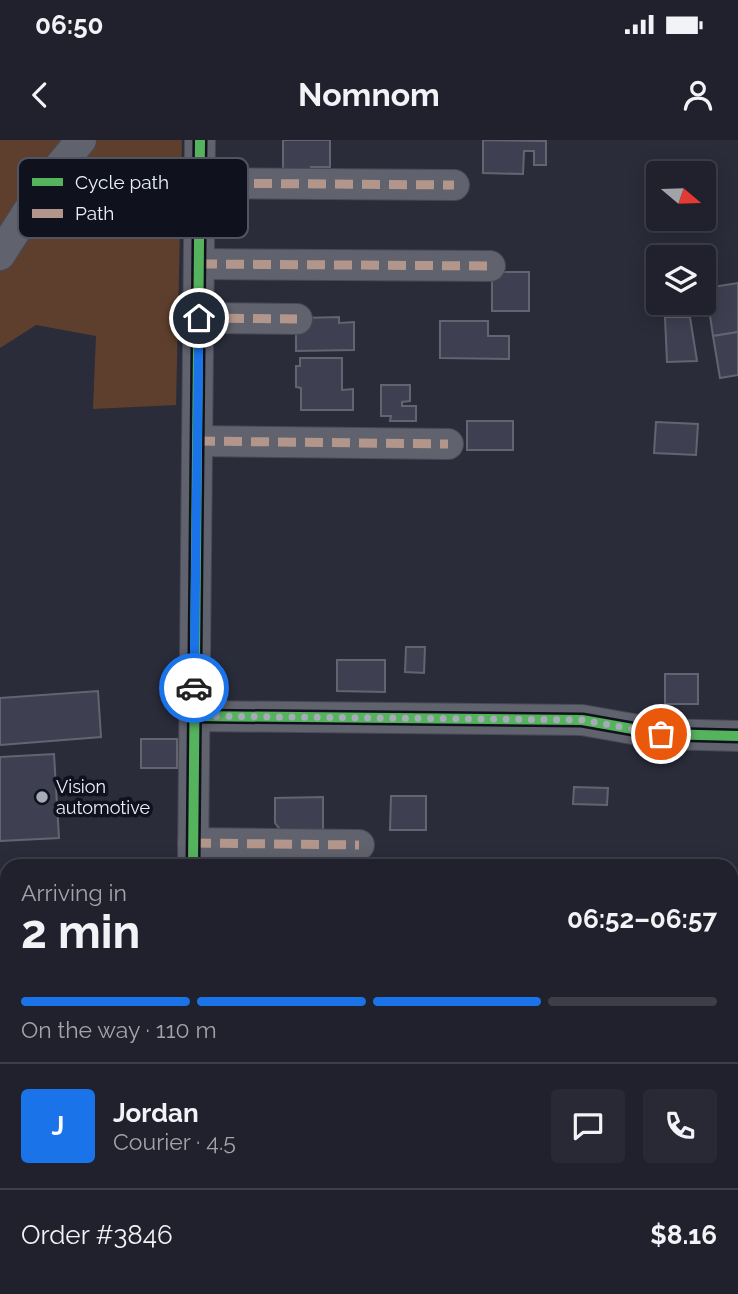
<!DOCTYPE html>
<meta charset="utf-8">
<style>
:root{--surface:#20212c;--page:#282934;--text:#f1f3f6;--muted:#a2a3a9;--line:#3d3e48;--accent:#1a73e8}
body{margin:0;font-family:Raleway,sans-serif;background:var(--page);color:var(--text);height:100vh;display:flex;flex-direction:column;font-size:26px;white-space:nowrap}
*{box-sizing:border-box;margin:0}
p{font-size:23px;color:var(--muted)}
.icon{flex:none;width:38px;height:38px;fill:none;stroke:currentColor;stroke-width:2;stroke-linecap:round;stroke-linejoin:round}
.map{position:relative;flex:1;overflow:hidden}
.panel{position:absolute;left:0px;top:719px;width:738px;height:436px;display:flex;flex-direction:column;background:var(--surface);border-radius:21px 21px 0 0;box-shadow:0 4px 18px #0003,0 0 0 2px var(--line)}
.panel>*{flex:none}
.needle{width:46px;rotate:109deg}
.tools{position:absolute;left:646px;top:21px;display:grid;gap:14px}
.tools a{display:grid;place-items:center;width:70px;height:70px;border-radius:7px;background:var(--surface);box-shadow:0 4px 18px #0003,0 0 0 2px var(--line);font-size:35px}
.pin{position:absolute;display:grid;place-items:center;width:60px;height:60px;color:#fff;margin:-30px;border:4px solid #fff;border-radius:50%;box-shadow:0 2px 7px #0007}
.courier{position:absolute;display:grid;place-items:center;width:70px;height:70px;margin:-35px;border:5px solid #1a73e8;border-radius:50%;background:#fff;color:#222;box-shadow:0 2px 9px #0007}
.overview em{font-style:normal;font-weight:700}
.overview div{display:flex;flex-direction:column-reverse}
.overview{display:flex;align-items:center;justify-content:space-between;height:119px;padding:0 21px}
h1{font-size:46px;font-weight:700;line-height:52px}
.bar{display:grid;grid-template-columns:repeat(4,1fr);gap:10px 7px;align-content:center;height:84px;padding:0 21px}
.bar i{height:9px;border-radius:5px;background:var(--line)}
.bar .active{background:var(--accent)}
.bar p{grid-column:span 4}
.line{display:flex;align-items:center;gap:18px;padding:0 21px;border-top:2px solid var(--line)}
.line div{flex:1}
.round{display:grid;place-items:center;flex:none;width:74px;height:74px;border-radius:7px;background:var(--page)}
.status{display:flex;justify-content:space-between;align-items:center;height:49px;padding:0 35px;background:var(--surface);direction:ltr}
.status svg{height:19px;fill:currentColor}
header{display:flex;justify-content:space-between;align-items:center;height:91px;padding:0 21px;background:var(--surface);font-size:32px;font-weight:700}
.map>svg:first-child{display:block}
.green{fill:#5e3f2e}
.building{fill:#3e4051;stroke:#626470;stroke-width:2}
.lines{fill:none;stroke-linecap:round;stroke-linejoin:round}
.minor-casing{stroke:#474955;stroke-width:32}
.minor{stroke:#60626d;stroke-width:30}
.quiet{stroke:#b2968c;stroke-width:9;stroke-dasharray:18 9;stroke-linecap:butt}
.cycleway-casing{stroke:#0f111d;stroke-width:15}
.cycleway{stroke:#56b35d;stroke-width:10}
.done{stroke:#a7aab8;stroke-width:7;stroke-dasharray:0 12.6}
.route{stroke:#1a73e8;stroke-width:9}
.poi-dot{fill:#a7aab8;stroke:#0f111d;stroke-width:2.5}
.labels{text-anchor:middle;stroke-width:7;stroke-linejoin:round;paint-order:stroke}
.poi-label{font-size:18px;fill:#ebeefc;stroke:#0f111d;text-anchor:start}
.key{fill:#0f111d;stroke:#515360;stroke-width:2}
.key-label{font-size:19px;fill:#ebeefc}
</style>
<div class="status"><b>06:50</b><svg viewBox="0 0 49 12"><path d="M0 12V9h3v3zM5 12V6h3v6zM10 12V3h3v9zM15 12V0h3v12zM26 1h20v11H26zM47 4h2v5h-2z"/></svg></div>
<header><svg class="icon" aria-label="back" viewBox="0 0 24 24"><path d="M15 5l-7 7 7 7"/></svg>Nomnom<svg class="icon" aria-label="person" viewBox="0 0 24 24"><circle cx="12" cy="8" r="4"/><path d="M4 21q1-7 8-7t8 7"/></svg></header>
<div class="map">
<svg width="738" height="1154" viewBox="0 0 738 1154">
<rect width="100%" height="100%" fill="#2a2c3a"/>
<!-- green -->
<path class="green" d="M0,0H182L176,265L93,269L96,196L36,185L0,208Z"/>
<!-- building -->
<g class="building">
<path d="M283,0H330V27H311V38H283Z"/>
<path d="M483,0L546,1V25H534V11H524L523,34L483,33Z"/>
<rect x="492" y="132" width="37" height="39"/>
<path d="M738,143V192L713,196L706,148Z"/>
<path d="M339,177V183L354,182V210L296,211V185L303,178Z"/>
<path d="M665,177H690L697,221L667,222Z"/>
<path d="M440,181H488V196H509V219L440,218Z"/>
<path d="M738,192V235L720,238L713,196Z"/>
<path d="M300,218H342V250L353,249V270H301V248L296,247V226H300Z"/>
<path d="M381,245H410V261L402,262V266H416V281H390L391,276H381Z"/>
<rect x="467" y="281" width="46" height="29"/>
<path d="M656,282L698,284L696,315L654,313Z"/>
<path d="M406,507H425L424,533L405,532Z"/>
<path d="M337,520H385V552L337,551Z"/>
<rect x="665" y="534" width="33" height="30"/>
<path d="M98,551L101,597L0,605V558Z"/>
<rect x="141" y="599" width="36" height="29"/>
<path d="M54,614L59,698L0,701V617Z"/>
<path d="M574,647L608,648L607,665L573,664Z"/>
<path d="M391,656H426V690H390Z"/>
<path d="M323,657V691L283,693L275,683V658Z"/>
<rect x="732" y="800" width="6" height="13"/>
<path d="M732,833H738V871H734V881H732Z"/>
<path d="M738,901V935H732V902Z"/>
<path d="M738,954V992H736L734,955Z"/>
<path d="M732,1118H738V1149L685,1154L684,1148H732Z"/>
<rect x="40" y="1148" width="25" height="6"/>
<path d="M72,1148H136V1154H82V1148Z"/>
<path d="M227,1148H368L369,1154H228Z"/>
<path d="M506,1148H519V1154H485V1151Z"/>
<path d="M573,1148H612L613,1154H574Z"/>
</g>
<g class="lines">
<!-- minor casing -->
<g class="minor-casing">
<g id="minor">
<path d="M200,43L454,45"/>
<path d="M0,115L46,43L81,0"/>
<path d="M199,124L490,126"/>
<path d="M199,178L297,179"/>
<path d="M197,301L448,304"/>
<path d="M194,576L582,580L661,594L738,596"/>
<path d="M193,703L359,705"/>
<path d="M193,726L200,0"/>
<path d="M732,946L738,945"/>
<path d="M732,1036H738"/>
<path d="M554,1148L555,1154"/>
<path d="M652,1148L653,1154"/>
<path d="M189,1154V1148"/>
</g>
</g>
<!-- minor -->
<use href="#minor" class="minor"/>
<!-- quiet -->
<g class="quiet">
<path d="M200,43L454,45"/>
<path d="M199,124L490,126"/>
<path d="M199,178L297,179"/>
<path d="M197,301L448,304"/>
<path d="M193,703L359,705"/>
<path d="M732,946L738,945"/>
</g>
<!-- cycleway casing -->
<g class="cycleway-casing">
<g id="cycleway">
<path d="M194,576L582,580L661,594L738,596"/>
<path d="M193,726L200,0"/>
</g>
</g>
<!-- cycleway -->
<use href="#cycleway" class="cycleway"/>
</g>
<g class="lines">
<!-- done -->
<path class="done" d="M194,548V576L582,580L661,594"/>
<!-- route -->
<path class="route" d="M194,548L199,178"/>
</g>
<!-- markers -->
<circle class="poi-dot" cx="42" cy="657" r="7"/>
<g class="labels">
<!-- poi labels -->
<g class="poi-label">
<text x="56" y="653">Vision<tspan x="56" dy="21">automotive</tspan></text>
</g>
</g>
<!-- legend -->
<rect x="18" y="18" width="230" height="80" rx="10" class="key"/>
<rect x="32" y="38" width="31" height="8" fill="#56b35d"/>
<rect x="32" y="69" width="31" height="9" fill="#b2968c"/>
<g class="key-label">
<text x="75" y="49">Cycle path</text>
<text x="75" y="80">Path</text>
</g>
</svg>
<div class="tools">
<a><svg class="needle" viewBox="-14 -14 28 28"><path d="M0-13l5 13h-10z" fill="#e53935"/><path d="M0 13l5-13h-10z" fill="#a2a3a9"/></svg></a>
<a><svg class="icon" aria-label="layers" viewBox="0 0 24 24"><path d="M12 4l9 5-9 5-9-5zM3 14l9 5 9-5"/></svg></a>
</div>
<div class="pin" style="left:661px;top:594px;background:#ea580c"><svg class="icon" aria-label="bag" viewBox="0 0 24 24"><path d="M5 8h14l-1 12H6zM9 8a3 3 0 0 1 6 0"/></svg></div>
<div class="pin" style="left:199px;top:178px;background:#1f2937"><svg class="icon" aria-label="home" viewBox="0 0 24 24"><path d="M3 11l9-7 9 7M6 9v11h12V9"/></svg></div>
<div class="courier" style="left:194px;top:548px"><svg class="icon" aria-label="car" viewBox="0 0 24 24"><path d="M5 17H2v-5l4-1 3-4h7l3 4 3 1v5h-3M9 17h6M6 11h13"/><circle cx="7" cy="17" r="2"/><circle cx="17" cy="17" r="2"/></svg></div>
<section class="panel">
<div class="overview"><div><h1>2 min</h1><p>Arriving in</p></div><em>06:52–06:57</em></div>
<div class="bar"><i class="active"></i><i class="active"></i><i class="active"></i><i></i><p>On the way · 110 m</p></div>
<div class="line" style="height:126px"><b class="round" style="background:var(--accent);color:#fff">J</b><div><b>Jordan</b><p>Courier · 4.5</p></div><a class="round"><svg class="icon" aria-label="chat" viewBox="0 0 24 24"><path d="M4 5h16v11H9l-5 4z"/></svg></a><a class="round"><svg class="icon" aria-label="phone" viewBox="0 0 24 24"><path d="M5 4h4l2 5-3 2q2 4 5 5l2-3 5 2v4C11 20 4 13 5 4z"/></svg></a></div>
<div class="line" style="height:91px"><div>Order #3846</div><b>$8.16</b></div>
</section>
</div>
